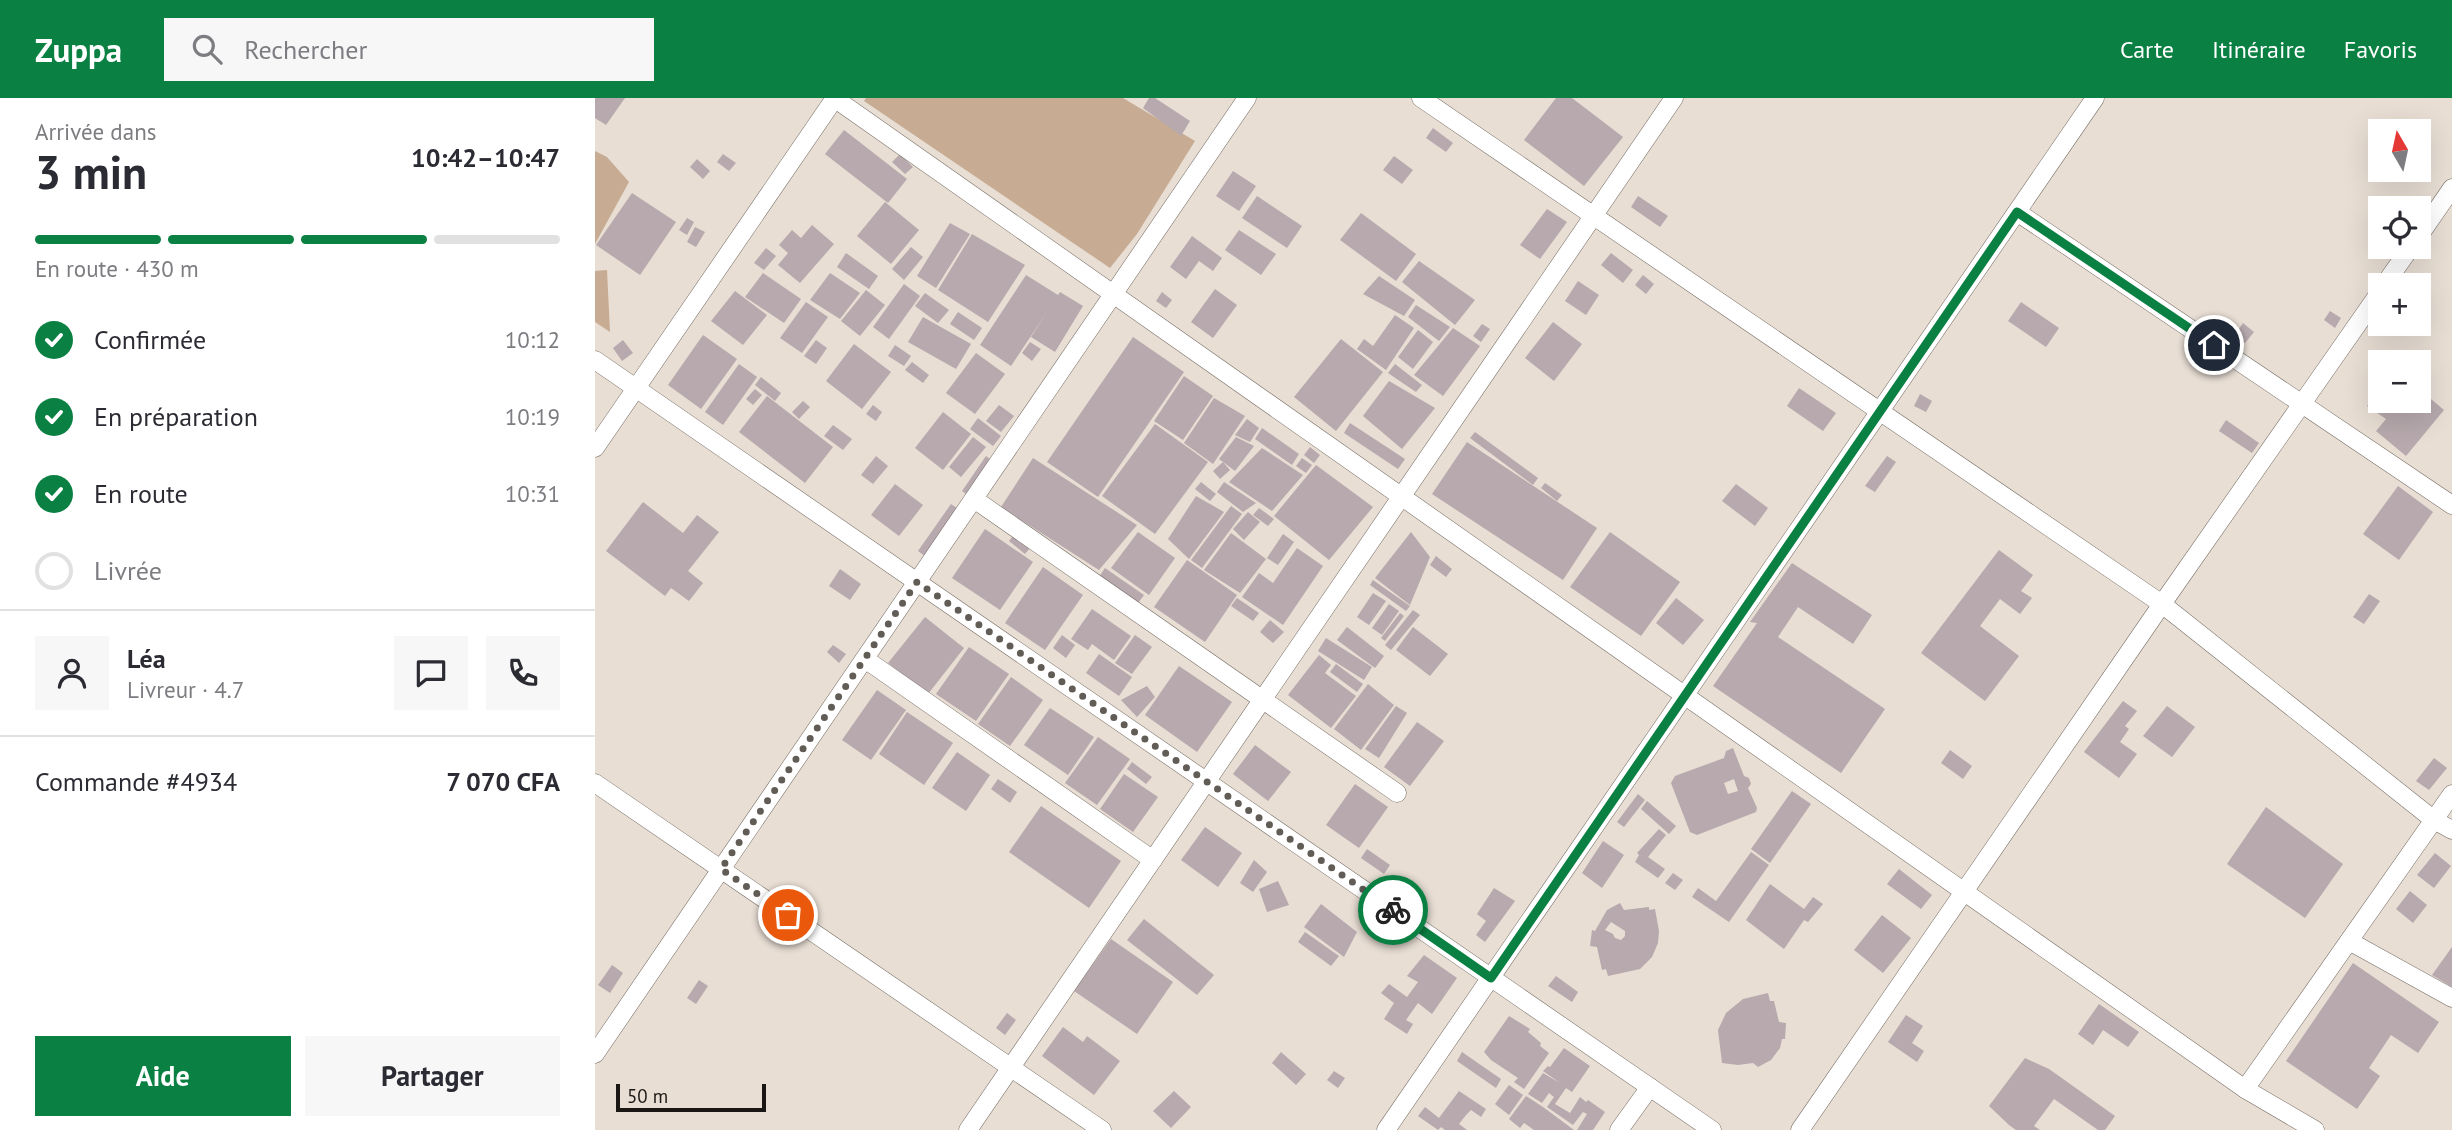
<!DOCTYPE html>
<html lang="fr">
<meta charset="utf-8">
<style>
:root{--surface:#fff;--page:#f7f7f7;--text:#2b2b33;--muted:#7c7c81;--line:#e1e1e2;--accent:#0b8043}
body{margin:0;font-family:"PT Sans",sans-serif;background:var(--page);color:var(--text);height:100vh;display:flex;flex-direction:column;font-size:26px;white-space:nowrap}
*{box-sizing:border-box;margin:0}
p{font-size:23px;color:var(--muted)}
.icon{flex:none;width:38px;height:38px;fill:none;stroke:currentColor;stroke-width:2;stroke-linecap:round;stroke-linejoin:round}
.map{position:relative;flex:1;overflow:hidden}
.details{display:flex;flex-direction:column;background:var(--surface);width:595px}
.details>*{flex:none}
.needle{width:46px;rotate:351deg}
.tools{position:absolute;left:1773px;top:21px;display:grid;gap:14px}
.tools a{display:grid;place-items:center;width:63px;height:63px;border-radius:0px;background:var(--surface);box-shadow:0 7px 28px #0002;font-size:35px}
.scale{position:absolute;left:21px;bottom:18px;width:150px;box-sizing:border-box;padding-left:7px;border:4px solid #1a1613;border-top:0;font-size:19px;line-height:24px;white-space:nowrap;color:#1a1613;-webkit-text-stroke:5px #e8ded4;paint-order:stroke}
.pin{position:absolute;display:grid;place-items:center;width:60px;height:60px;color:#fff;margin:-30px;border:4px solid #fff;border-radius:50%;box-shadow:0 2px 7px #0007}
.courier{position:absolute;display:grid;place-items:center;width:70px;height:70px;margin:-35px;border:5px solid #0b8043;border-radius:50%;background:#fff;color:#222;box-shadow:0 2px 9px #0007}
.headline em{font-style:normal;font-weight:600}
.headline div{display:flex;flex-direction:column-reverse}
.headline{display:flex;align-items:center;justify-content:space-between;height:119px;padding:0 35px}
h1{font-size:46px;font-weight:600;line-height:52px}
.bar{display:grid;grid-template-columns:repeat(4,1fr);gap:10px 7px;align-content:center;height:84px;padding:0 35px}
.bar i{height:9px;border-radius:5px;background:var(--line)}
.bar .active{background:var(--accent)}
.bar p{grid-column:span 4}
.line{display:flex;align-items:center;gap:18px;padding:0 35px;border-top:2px solid var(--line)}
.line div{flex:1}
.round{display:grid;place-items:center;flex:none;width:74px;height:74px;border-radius:0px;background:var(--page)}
ol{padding:0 35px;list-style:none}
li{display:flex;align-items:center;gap:21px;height:77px}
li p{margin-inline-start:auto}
li .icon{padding:7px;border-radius:50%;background:var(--accent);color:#fff;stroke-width:4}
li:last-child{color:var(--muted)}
li i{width:38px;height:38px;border:4px solid var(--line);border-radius:50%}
.cta{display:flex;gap:14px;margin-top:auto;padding:14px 35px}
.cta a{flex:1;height:80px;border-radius:0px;background:var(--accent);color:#fff;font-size:28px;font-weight:600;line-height:80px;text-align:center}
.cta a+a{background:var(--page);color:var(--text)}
header{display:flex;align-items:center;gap:42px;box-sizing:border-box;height:98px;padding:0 35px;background:var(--accent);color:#fff}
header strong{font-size:33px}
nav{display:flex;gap:38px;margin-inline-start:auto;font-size:24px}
.search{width:490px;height:63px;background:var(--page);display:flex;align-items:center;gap:18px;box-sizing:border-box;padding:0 24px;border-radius:0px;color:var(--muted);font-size:26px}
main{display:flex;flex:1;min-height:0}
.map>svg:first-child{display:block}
.green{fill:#c7ac93}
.building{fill:#b7a9ad;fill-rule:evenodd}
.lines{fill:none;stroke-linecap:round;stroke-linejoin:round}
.minor-casing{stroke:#756c64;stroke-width:19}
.minor{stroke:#fff;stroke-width:18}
.done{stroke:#625c57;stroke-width:7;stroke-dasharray:0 12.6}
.route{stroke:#0b8043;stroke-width:9}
</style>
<header>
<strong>Zuppa</strong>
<div class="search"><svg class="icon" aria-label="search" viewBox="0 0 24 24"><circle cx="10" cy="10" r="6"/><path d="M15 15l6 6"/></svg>Rechercher</div>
<nav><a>Carte</a><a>Itinéraire</a><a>Favoris</a></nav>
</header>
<main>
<section class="details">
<div class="headline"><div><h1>3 min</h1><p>Arrivée dans</p></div><em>10:42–10:47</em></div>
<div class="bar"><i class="active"></i><i class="active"></i><i class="active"></i><i></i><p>En route · 430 m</p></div>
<ol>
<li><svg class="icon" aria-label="check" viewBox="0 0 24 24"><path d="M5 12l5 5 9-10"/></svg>Confirmée<p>10:12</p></li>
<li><svg class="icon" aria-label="check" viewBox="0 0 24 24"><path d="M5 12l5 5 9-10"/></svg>En préparation<p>10:19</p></li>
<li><svg class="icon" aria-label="check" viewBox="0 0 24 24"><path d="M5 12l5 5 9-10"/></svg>En route<p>10:31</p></li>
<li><i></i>Livrée</li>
</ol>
<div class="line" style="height:126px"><a class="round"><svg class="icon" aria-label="person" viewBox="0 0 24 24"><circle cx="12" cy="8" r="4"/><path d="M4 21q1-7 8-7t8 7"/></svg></a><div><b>Léa</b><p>Livreur · 4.7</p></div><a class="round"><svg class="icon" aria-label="chat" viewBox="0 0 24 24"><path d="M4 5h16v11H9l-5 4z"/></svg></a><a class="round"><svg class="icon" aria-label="phone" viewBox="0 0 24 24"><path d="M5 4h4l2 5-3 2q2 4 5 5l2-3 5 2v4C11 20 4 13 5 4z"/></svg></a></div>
<div class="line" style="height:91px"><div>Commande #4934</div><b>7 070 CFA</b></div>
<div class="cta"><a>Aide</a><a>Partager</a></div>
</section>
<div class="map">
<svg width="1857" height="1032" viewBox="0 0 1857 1032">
<rect width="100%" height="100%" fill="#e8ded4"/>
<!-- green -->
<g class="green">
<path d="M271,0H528L600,43L542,136L515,170L269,3Z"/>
<path d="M0,53L12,59L34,84L0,146Z"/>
<path d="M12,172L15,234L0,224V173Z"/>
</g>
<!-- building -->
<g class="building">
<path d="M0,0H30L11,27L0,20Z"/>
<path d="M554,0H560L595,23L586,38L548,10Z"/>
<path d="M961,0H977L1028,39L989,88L929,42Z"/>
<path d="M838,30L858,45L851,54L831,40Z"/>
<path d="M249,32L312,81L293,105L230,56Z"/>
<path d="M128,56L141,65L134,73L122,64Z"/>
<path d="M305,56L318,69L310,76L297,64Z"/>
<path d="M799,58L818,72L807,86L788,72Z"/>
<path d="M102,61L115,73L108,81L95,69Z"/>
<path d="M638,73L661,88L644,113L621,98Z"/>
<path d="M37,95L81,124L45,177L1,147Z"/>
<path d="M662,98L707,128L692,150L647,120Z"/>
<path d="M1043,98L1073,118L1065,129L1036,109Z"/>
<path d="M290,104L324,132L296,166L262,138Z"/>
<path d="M952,111L972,124L945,161L925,147Z"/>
<path d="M766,115L821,156L801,183L745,142Z"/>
<path d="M92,120L99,124L92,137L84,132Z"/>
<path d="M355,125L375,136L341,190L322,178Z"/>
<path d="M217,127L239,146L205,185L183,167L193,155L184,147L197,132L206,140Z"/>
<path d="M100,129L110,134L101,149L92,144Z"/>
<path d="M644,132L681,156L666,177L630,152Z"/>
<path d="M377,136L430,167L393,224L343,192Z"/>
<path d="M597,138L627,160L618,173L604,163L591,181L575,169Z"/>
<path d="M316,149L328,159L309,182L297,171Z"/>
<path d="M171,150L181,158L169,172L159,165Z"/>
<path d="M251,155L283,178L274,191L242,169Z"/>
<path d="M1016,155L1038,172L1028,185L1006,167Z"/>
<path d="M824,163L880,202L860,227L807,184Z"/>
<path d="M168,175L206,201L189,225L150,199Z"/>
<path d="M235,175L265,195L245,221L215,202Z"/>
<path d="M431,177L463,197L465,194L488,208L460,254L436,239L452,214L416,268L385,247Z"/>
<path d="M1048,177L1059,186L1051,196L1040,187Z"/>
<path d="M784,178L820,202L809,218L768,196Z"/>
<path d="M983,183L1004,197L991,217L970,203Z"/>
<path d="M309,186L325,198L294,241L278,229Z"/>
<path d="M620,191L642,207L618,240L596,224Z"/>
<path d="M271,192L290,207L265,238L246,223Z"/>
<path d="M140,193L172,217L148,247L116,223Z"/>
<path d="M567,194L577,202L571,210L561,203Z"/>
<path d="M330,195L354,212L343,225L320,208Z"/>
<path d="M211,204L233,219L207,255L185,240Z"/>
<path d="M1426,204L1464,230L1451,249L1413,223Z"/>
<path d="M821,207L855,229L844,243L813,219Z"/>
<path d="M1735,213L1746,220L1740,230L1729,222Z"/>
<path d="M363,214L387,230L379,242L355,226Z"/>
<path d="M800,217L819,230L791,272L762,251L769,241L778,248Z"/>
<path d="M328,219L376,246L361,271L313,244Z"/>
<path d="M958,224L987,246L959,283L930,260Z"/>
<path d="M1648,225L1659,234L1650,245L1640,237Z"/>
<path d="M887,226L895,231L886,244L878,238Z"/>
<path d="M858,230L885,248L848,298L819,277Z"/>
<path d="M823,232L838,244L818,271L803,259Z"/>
<path d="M108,237L142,261L106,311L73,287Z"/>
<path d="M538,239L589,274L503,399L452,364Z"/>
<path d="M746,241L788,274L741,333L699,299Z"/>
<path d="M28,242L38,255L27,263L18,250Z"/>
<path d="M221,242L232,250L221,266L209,258Z"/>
<path d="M435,244L446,251L437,263L427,255Z"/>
<path d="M259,246L296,274L267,311L231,283Z"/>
<path d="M300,247L316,258L309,268L293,258Z"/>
<path d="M381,255L410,276L380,316L351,295Z"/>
<path d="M317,264L334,277L328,285L310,272Z"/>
<path d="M144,266L162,279L128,327L110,314Z"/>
<path d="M800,266L827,287L821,294L793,275Z"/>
<path d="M1785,271V303H1805L1801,309L1806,303H1824V291L1849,312L1811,358L1781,333L1791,321L1772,308L1785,288L1777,283Z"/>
<path d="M589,278L618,298L588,342L559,323Z"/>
<path d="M166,279L186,295L180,303L160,287Z"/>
<path d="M794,283L840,310L807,351L768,318Z"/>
<path d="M1204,290L1241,315L1228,333L1192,308Z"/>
<path d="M160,291L167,297L158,307L151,301Z"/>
<path d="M1325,296L1337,303L1331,314L1319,308Z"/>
<path d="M172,298L238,349L210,385L144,334Z"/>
<path d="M619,300L650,318L618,366L589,345Z"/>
<path d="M208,303L215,309L204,321L197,314Z"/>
<path d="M278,307L287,314L281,323L271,316Z"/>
<path d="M404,307L419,318L406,334L391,323Z"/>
<path d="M348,314L376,336L348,372L320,350Z"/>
<path d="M383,320L406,338L398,348L375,331Z"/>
<path d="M652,321L664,330L655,344L640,337Z"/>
<path d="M1631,322L1664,345L1657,355L1624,333Z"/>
<path d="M755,325L810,361L803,371L749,335Z"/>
<path d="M560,326L613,364L560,436L507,398Z"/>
<path d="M238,327L257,341L248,352L229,338Z"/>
<path d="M667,330L704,356L697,367L660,341Z"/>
<path d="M880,334L943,380L938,387L875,340Z"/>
<path d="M378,339L391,349L366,379L354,369Z"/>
<path d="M641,339L659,348L640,373L624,361Z"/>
<path d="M872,344L1002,430L968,482L837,396Z"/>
<path d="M715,349L725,357L719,365L709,357Z"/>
<path d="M667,350L708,377L677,413L634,384Z"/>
<path d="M281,358L293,368L278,386L266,377Z"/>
<path d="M391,358L403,367L378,401L367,393Z"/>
<path d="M1292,358L1301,364L1280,394L1270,388Z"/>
<path d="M438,360L542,427L504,472L406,409Z"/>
<path d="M707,360L717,367L711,375L701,368Z"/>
<path d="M628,364L635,372L625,381L618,373Z"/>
<path d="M721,367L778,409L734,462L679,418Z"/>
<path d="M606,384L621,396L615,403L600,391Z"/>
<path d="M629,384L661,405L648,414L622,394Z"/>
<path d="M950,385L967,397L962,403L946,390Z"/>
<path d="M300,386L328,407L304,438L276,417Z"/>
<path d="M1141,386L1173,410L1160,428L1127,403Z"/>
<path d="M1803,388L1838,414L1804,462L1768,436Z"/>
<path d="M601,398L629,414L594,461L573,441Z"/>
<path d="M48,404L88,435L102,417L124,434L93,473L108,485L94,503L76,490L70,498L11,453Z"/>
<path d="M356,406L372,417L338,464L323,453Z"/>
<path d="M636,408L647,416L607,470L596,462Z"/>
<path d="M664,410L679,421L673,428L658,417Z"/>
<path d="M653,414L665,424L649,442L638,431Z"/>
<path d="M390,431L438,464L405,512L357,480Z"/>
<path d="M543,434L580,460L554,497L516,470Z"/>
<path d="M816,434L835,459L815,507L780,480Z"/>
<path d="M1015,434L1085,484L1046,538L975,489Z"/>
<path d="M636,435L671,461L645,495L609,472Z"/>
<path d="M688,436L699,444L683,467L672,460Z"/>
<path d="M418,438L435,450L430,456L414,443Z"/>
<path d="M702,450L728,468L688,527L647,499L664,475L678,485Z"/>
<path d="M1404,452L1438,477L1426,493L1437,500L1425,516L1405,501L1385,528L1424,558L1390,603L1326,555Z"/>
<path d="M841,458L857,471L851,479L835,467Z"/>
<path d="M592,462L642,497L610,544L559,509Z"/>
<path d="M1197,465L1277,517L1258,546L1203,509L1183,539L1290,611L1246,675L1118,588L1162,525L1155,524Z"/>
<path d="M448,469L488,497L450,552L410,525Z"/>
<path d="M510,470L549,497L541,508L502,482Z"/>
<path d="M245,471L266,486L255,502L234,488Z"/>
<path d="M778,482L815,508L811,513L775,487Z"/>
<path d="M778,495L791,503L774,527L762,519Z"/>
<path d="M1774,496L1785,503L1769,526L1758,519Z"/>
<path d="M642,500L664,515L658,523L636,508Z"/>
<path d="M1081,500L1109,522L1088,547L1061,525Z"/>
<path d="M794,506L804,513L787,537L777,530Z"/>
<path d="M497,511L536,538L519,562L497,546L493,552L476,541Z"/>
<path d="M818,512L825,517L796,552L790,547Z"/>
<path d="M805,515L809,518L790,543L786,540Z"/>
<path d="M330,519L369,550L333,596L293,565Z"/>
<path d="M675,522L689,534L678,545L665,534Z"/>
<path d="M752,529L789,558L780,570L742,542Z"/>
<path d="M818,529L853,556L835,578L801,552Z"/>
<path d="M467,537L480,547L471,560L458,550Z"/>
<path d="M540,537L557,549L537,576L520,565Z"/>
<path d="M731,540L777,569L769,582L723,553Z"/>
<path d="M238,547L251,556L244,565L232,554Z"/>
<path d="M374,549L414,576L381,623L341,596Z"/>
<path d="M504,556L537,579L524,598L491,575Z"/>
<path d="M724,557L736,567L730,575L761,598L736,630L693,597Z"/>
<path d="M741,566L768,586L762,594L735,574Z"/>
<path d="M584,568L637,604L602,654L550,617Z"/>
<path d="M416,579L448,602L415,648L383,626Z"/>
<path d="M773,586L799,607L766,652L739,631Z"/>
<path d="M552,588L560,599L542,619L526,602Z"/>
<path d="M282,592L311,612L276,662L247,642Z"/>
<path d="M1528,603L1542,613L1530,628L1534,631L1525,644L1542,656L1524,680L1489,654Z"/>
<path d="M801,608L812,615L784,660L770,651Z"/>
<path d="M1572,608L1600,629L1577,659L1548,638Z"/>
<path d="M455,610L499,639L473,677L429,647Z"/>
<path d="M312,614L358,645L329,687L284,656Z"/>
<path d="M822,624L849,643L815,688L789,669Z"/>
<path d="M503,639L535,661L502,707L470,685Z"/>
<path d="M660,647L696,674L673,703L638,676Z"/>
<path d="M1138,650L1149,678L1154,680L1156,686L1153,690L1162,710L1161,714L1102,737L1095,734L1076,685L1080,678L1129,660L1131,653ZM1139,681L1143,693L1133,696L1129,685Z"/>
<path d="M1355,652L1377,668L1368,681L1346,665Z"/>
<path d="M362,654L395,677L371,713L337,690Z"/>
<path d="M1839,660L1852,670L1834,692L1821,683Z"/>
<path d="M537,664L557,679L551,686L532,671Z"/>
<path d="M529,676L563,699L538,734L505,711Z"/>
<path d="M403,681L422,694L415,705L396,691Z"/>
<path d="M760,686L793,709L764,750L731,727Z"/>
<path d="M1197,693L1216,706L1175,765L1156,751Z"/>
<path d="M1043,696L1050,702L1029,729L1022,724Z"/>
<path d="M1052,703L1081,728L1074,736L1046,711Z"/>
<path d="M446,708L526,763L494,810L414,754Z"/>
<path d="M1671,709L1748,766L1710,820L1632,766Z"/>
<path d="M610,729L647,755L623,789L586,762Z"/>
<path d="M1064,731L1071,737L1053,759L1070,771L1063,780L1040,764L1044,757L1042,755Z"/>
<path d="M1008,743L1029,757L1007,790L987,775Z"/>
<path d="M772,751L795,767L789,776L766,760Z"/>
<path d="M1156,754L1174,767L1134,824L1097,799L1103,790L1121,803Z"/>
<path d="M1840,755L1856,768L1839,790L1822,777Z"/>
<path d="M659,762L672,774L658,794L645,785Z"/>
<path d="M1304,771L1337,797L1326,811L1292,786Z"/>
<path d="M1078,775L1088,782L1080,792L1070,785Z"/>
<path d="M683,783L694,807L672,814L664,791Z"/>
<path d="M1175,786L1209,811L1218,799L1228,806L1213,824L1209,822L1189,851L1151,822Z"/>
<path d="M899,790L920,803L890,844L881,837L891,823L882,816Z"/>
<path d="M1815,793L1832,807L1818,825L1801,811Z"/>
<path d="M1025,805L1029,812L1054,809V812L1060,811L1064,833L1063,845L1057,859L1045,871L1013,878L1011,871L1007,872L1002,849L995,848L997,832L1000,833L1012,812ZM1016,824L1030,833V838L1026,842L1020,840L1018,836L1010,832Z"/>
<path d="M726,806L762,834L749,859L709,829Z"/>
<path d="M1287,817L1316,840L1288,875L1259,852Z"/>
<path d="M549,821L619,877L602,897L532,842Z"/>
<path d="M710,834L744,858L736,868L703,844Z"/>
<path d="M516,841L578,884L542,936L479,893Z"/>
<path d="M1857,849V889L1837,877Z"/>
<path d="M829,857L862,880L837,916L823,905L811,922L818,926L812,936L789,921L799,905L786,895L794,886L812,899L823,884L812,878Z"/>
<path d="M1758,865L1844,924L1823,955L1796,937L1774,970L1785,978L1762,1011L1691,963Z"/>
<path d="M17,867L28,875L15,895L3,887Z"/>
<path d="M961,878L983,894L977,904L953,888Z"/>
<path d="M104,882L113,888L101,906L92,900Z"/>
<path d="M1173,895L1175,903H1179L1184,924L1191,925L1190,941H1187L1185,950L1176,962L1163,969L1158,965L1143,967L1127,965L1123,932L1131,915L1148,901Z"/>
<path d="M1504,906L1544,934L1533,949L1508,932L1498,947L1483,936Z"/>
<path d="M412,915L421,922L410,937L401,930Z"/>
<path d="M1311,917L1328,928L1317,945L1329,953L1322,964L1293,944Z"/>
<path d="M914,918L935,931L933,934L946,945L945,948L954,955L929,991L919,984L923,980L896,962L889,954Z"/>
<path d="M468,929L488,944L492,938L525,963L499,997L447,958Z"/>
<path d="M969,950L995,968L977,994L971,990L960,1006L975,1015L985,999L991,1004L993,1002L1010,1014L998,1032H982L992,1016L988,1014L978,1027L952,1009L959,999L954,995L947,1005L933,996L948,975L965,985L948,973L953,968L955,969Z"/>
<path d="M686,954L711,976L701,987L677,965Z"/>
<path d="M867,954L906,981L901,990L862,963Z"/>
<path d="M1430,960L1454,971L1520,1018L1510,1032H1503L1459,1001L1439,1028L1445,1032H1421L1414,1027L1394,1008Z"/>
<path d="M739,973L750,980L743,990L732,982Z"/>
<path d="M914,987L928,997L914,1017L900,1006Z"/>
<path d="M579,993L596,1009L576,1030L558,1013Z"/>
<path d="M864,993L891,1011L886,1019L876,1012L871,1017L864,1026L872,1032H850L846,1029L843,1032L823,1018L830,1009L844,1020Z"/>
<path d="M931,998L948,1009L979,1032H939L929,1025L925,1030L914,1021Z"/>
</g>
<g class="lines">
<!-- minor casing -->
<g class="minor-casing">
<g id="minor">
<path d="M239,0L1650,991L1720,1032"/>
<path d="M826,0L1567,506L1839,722L1857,732"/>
<path d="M1422,114L1857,407"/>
<path d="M1824,138L1857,90"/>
<path d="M1789,187L1816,149"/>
<path d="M0,262L1117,1032"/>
<path d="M0,350L240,0"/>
<path d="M379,401L802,695"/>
<path d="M270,561L558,762"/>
<path d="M0,685L507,1032"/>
<path d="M1754,843L1857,900"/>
<path d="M0,956L652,0"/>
<path d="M1650,991L1857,696"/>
<path d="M373,1032L1079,0"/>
<path d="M791,1032L1500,0"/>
<path d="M1024,1032L1055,989"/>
<path d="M1205,1032L1567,506L1785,194"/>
</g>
</g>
<!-- minor -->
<use href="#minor" class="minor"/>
</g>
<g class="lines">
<!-- done -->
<path class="done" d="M193,817L126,771L322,484L798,812"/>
<!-- route -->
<path class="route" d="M798,812L896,880L1422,114L1619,247"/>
</g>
</svg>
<div class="tools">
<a><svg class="needle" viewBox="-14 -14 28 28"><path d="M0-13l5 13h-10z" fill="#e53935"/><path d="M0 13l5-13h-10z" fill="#7c7c81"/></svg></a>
<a><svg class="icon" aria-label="locate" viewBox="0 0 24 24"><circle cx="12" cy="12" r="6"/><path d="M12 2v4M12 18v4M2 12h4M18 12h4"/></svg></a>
<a>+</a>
<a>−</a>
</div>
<div class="scale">50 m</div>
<div class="pin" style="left:193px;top:817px;background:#ea580c"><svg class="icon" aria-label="bag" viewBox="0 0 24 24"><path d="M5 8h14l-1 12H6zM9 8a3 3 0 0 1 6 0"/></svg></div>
<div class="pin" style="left:1619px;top:247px;background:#1f2937"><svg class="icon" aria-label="home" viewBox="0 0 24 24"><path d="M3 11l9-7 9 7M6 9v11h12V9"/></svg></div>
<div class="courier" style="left:798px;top:812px"><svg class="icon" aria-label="bike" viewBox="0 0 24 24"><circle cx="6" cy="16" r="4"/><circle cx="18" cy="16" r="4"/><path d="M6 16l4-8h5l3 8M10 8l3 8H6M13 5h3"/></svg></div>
</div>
</main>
